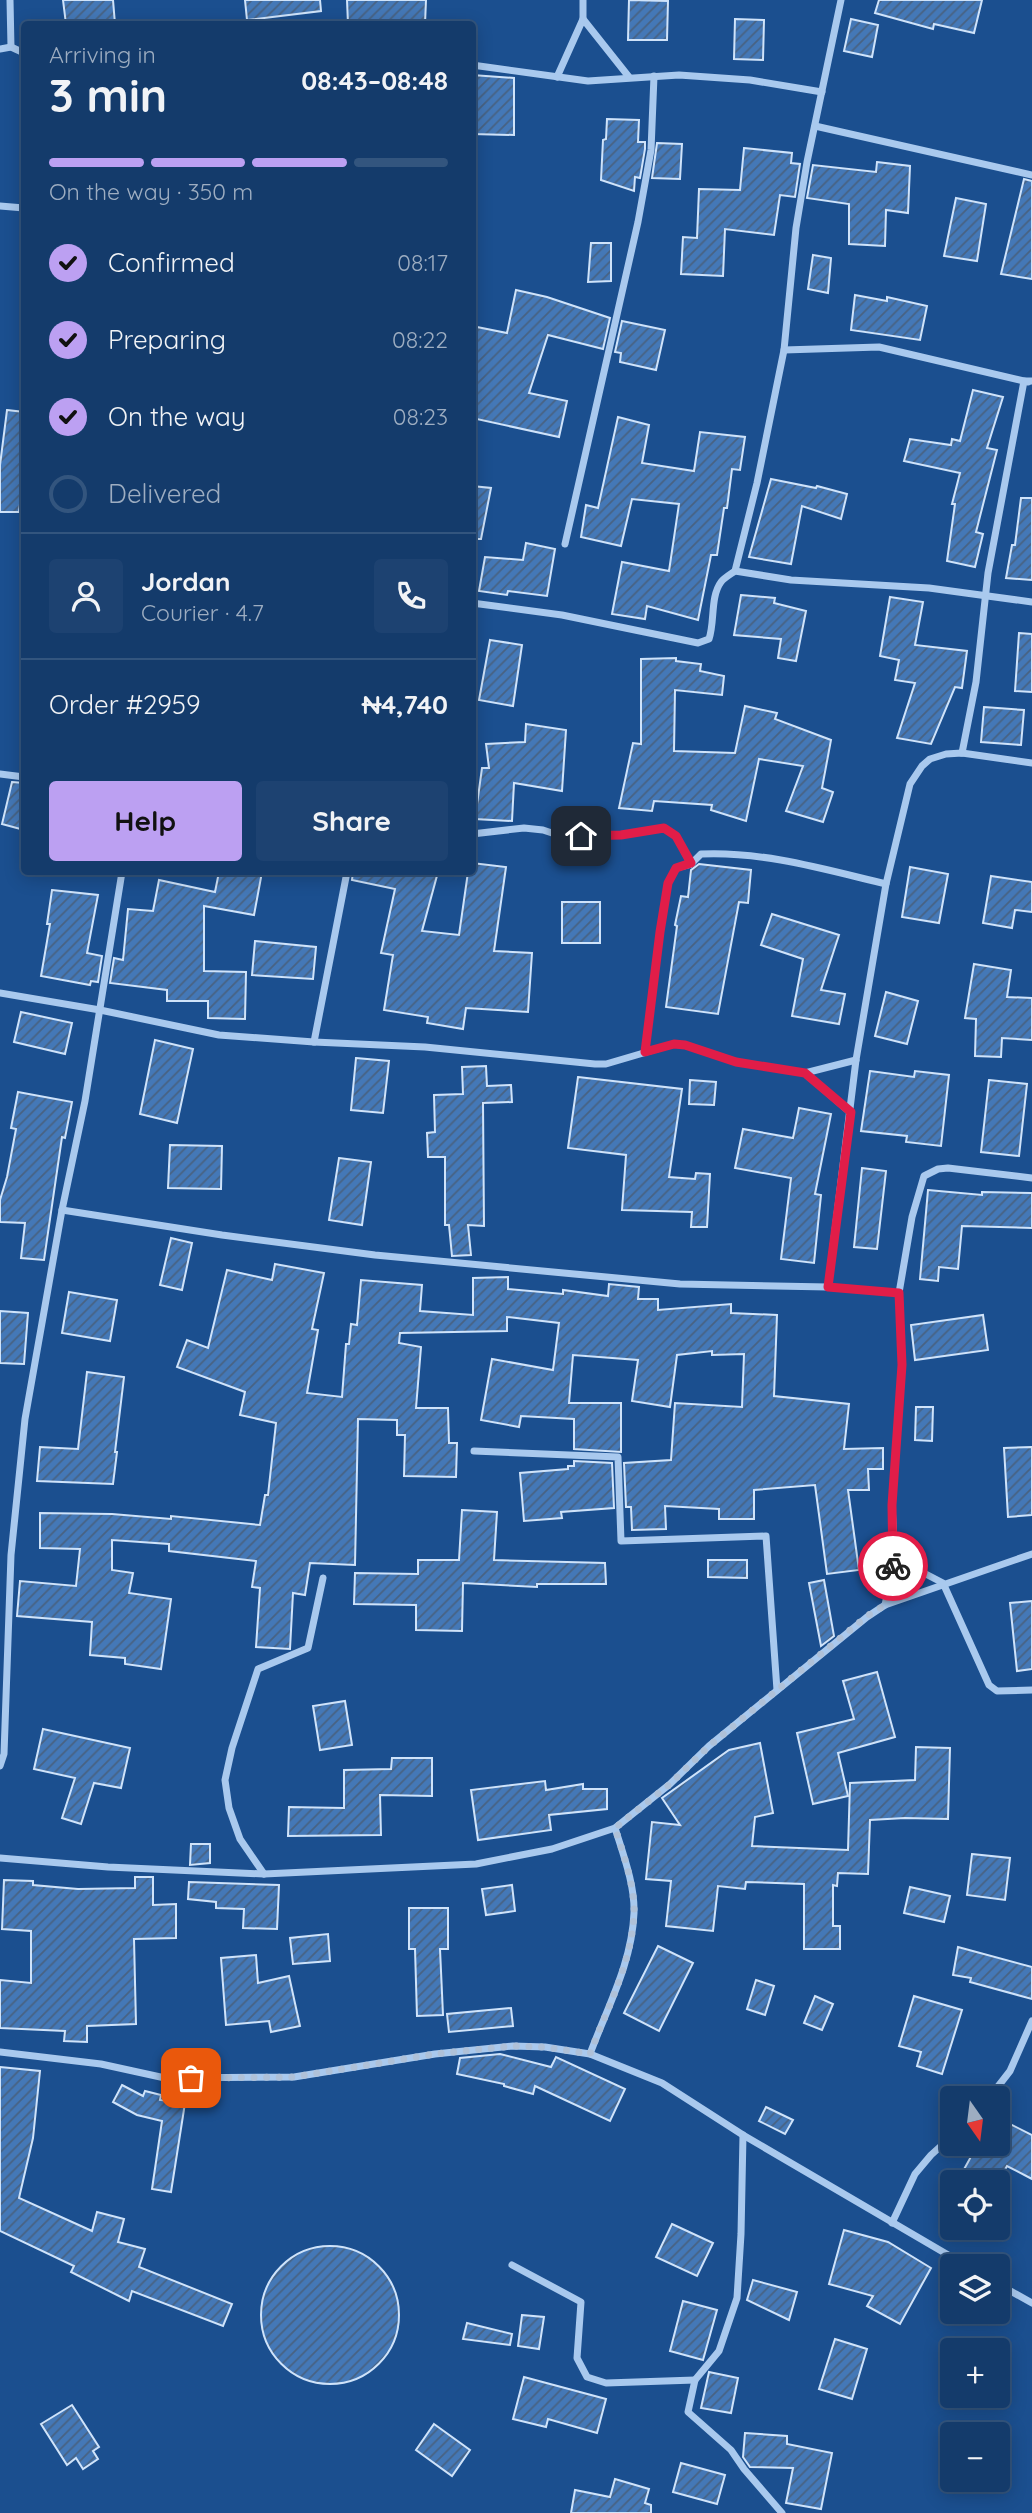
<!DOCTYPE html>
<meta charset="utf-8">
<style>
:root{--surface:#143b6b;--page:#1d4271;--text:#f1f3f6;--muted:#9dadc1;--line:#33557e;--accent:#bca0f2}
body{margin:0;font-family:Quicksand,sans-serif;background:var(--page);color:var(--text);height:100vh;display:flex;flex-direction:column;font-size:26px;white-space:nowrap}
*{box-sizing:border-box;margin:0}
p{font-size:23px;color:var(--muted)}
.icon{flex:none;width:38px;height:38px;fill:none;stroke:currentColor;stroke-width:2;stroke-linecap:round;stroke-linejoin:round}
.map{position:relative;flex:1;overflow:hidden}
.drawer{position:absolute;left:21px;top:21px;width:455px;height:854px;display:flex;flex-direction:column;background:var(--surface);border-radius:7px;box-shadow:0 4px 18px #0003,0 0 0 2px var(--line)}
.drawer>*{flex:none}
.needle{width:46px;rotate:166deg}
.fabs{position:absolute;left:940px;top:2086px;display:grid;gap:14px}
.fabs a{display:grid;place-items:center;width:70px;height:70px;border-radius:7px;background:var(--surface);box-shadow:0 4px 18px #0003,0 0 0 2px var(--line);font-size:35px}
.pin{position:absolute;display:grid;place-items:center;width:60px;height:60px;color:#fff;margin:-30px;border-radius:14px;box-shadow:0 4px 10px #0006}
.courier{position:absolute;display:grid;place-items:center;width:70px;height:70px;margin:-35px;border:5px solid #e11d48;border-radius:50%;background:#fff;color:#222;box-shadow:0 2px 9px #0007}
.summary em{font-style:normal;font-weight:800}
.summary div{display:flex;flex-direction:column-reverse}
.summary{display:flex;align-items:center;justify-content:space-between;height:119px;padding:0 28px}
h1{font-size:46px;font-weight:800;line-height:52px}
.bar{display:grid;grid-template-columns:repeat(4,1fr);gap:10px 7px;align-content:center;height:84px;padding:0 28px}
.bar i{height:9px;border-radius:5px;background:var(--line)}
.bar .current{background:var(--accent)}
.bar p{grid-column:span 4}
.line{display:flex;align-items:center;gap:18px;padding:0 28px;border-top:2px solid var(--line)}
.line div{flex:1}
.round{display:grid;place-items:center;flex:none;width:74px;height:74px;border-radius:7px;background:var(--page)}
ol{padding:0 28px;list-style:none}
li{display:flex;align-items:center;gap:21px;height:77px}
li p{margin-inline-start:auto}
li .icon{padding:7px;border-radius:50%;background:var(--accent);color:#111;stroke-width:4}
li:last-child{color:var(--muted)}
li i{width:38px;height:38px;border:4px solid var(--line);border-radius:50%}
.cta{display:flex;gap:14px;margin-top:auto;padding:14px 28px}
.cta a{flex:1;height:80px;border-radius:7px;background:var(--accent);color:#111;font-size:28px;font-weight:800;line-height:80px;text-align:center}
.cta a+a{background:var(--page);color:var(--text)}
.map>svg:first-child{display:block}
.building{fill:url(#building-hatch);stroke:#cfe3fa;stroke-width:2}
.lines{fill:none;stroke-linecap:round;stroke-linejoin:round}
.minor{stroke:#a9c9ee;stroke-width:7}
.done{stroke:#afc1d8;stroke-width:7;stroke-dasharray:0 12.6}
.route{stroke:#e11d48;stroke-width:9}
</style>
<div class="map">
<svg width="1032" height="2513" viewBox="0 0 1032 2513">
<defs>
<pattern id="building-hatch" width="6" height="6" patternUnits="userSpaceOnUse" patternTransform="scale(1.75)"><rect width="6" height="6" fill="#4478b7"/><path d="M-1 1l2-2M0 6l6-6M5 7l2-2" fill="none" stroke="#486282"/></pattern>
</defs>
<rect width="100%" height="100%" fill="#1b4f8f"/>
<!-- building -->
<g class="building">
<path d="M63,0H113L115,24H66Z"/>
<path d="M245,0H320L321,11L247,20Z"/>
<path d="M347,0H426L425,24H348Z"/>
<path d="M629,0L668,1L667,40H628Z"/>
<path d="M879,0H982L974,33L934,24L933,29L875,13Z"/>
<path d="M735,19L764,20L763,60L734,59Z"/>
<path d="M851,19L878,25L872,57L844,51Z"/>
<path d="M472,75L514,78V135L472,134Z"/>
<path d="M607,119L639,120L638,142H645V149L640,178L635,177L634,191L601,180L603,140L606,139Z"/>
<path d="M657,143L682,144L680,179L652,178Z"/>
<path d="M744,148L792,153L791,163L800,164L795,197L780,195L774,235L725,229L723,276L681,274L683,237L697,238L699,189L740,190Z"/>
<path d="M877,162L910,166L908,213L886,210L885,246L849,244V204L807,198L813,165L876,172Z"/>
<path d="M1024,179L1032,181V279L1001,274Z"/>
<path d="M956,198L986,204L977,261L944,256Z"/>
<path d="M591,243H611V281L588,282Z"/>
<path d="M813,255L831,258L828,293L808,289Z"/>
<path d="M516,290L547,297L610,318L603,349L548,335L529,393L567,401L559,437L472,418V326L507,333Z"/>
<path d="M855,295L887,301V297L927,306L920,340L851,330Z"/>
<path d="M622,321L665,330L656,370L620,362L621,353L615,352Z"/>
<path d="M973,390L1003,397L987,448L997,450L976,532L983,534L975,567L947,561L955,504H952L960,473L904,461L910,439L951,445L952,439L960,441Z"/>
<path d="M7,410L24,412V472L19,512H0V465Z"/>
<path d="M618,417L649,425L642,463L694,471L700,432L745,437L740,470L732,469L727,508H724L717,555H711L698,620L647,606L645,619L612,614L622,562L669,571L679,504L632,499L621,546L581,537L586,505L598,508Z"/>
<path d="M771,479L816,488L817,486L847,494L841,519L802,506L791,564L749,557Z"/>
<path d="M472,486L491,488L481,539H472Z"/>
<path d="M1021,498H1032V580L1006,578L1012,545H1015Z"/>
<path d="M526,543L555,549L547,596L508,591L507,595L479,591L485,557L523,560Z"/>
<path d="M741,595L775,598L774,603L806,611L796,661L778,658L781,639L734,635Z"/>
<path d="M890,597L923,602L915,645L967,651L962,688L955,687L931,744L897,738L915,683L895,680L899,660L880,656Z"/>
<path d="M1019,633L1032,634V692L1015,691Z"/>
<path d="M490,640L522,645L513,706L479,700Z"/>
<path d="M676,658V661L701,664L700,671L724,676L722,695L675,690L674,751L735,753L745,706L777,713L775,719L831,740L822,788L833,792L823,822L786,811L803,766L759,759L746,821L711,810L712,805L654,801L652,811L619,808L633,743L641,744V659Z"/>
<path d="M984,707L1024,710L1021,745L981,742Z"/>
<path d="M526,724L566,730L562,791L514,783L512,821L475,819L482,768H489L486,744L525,742Z"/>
<path d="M12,782L24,783V830L2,824Z"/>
<path d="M472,863L506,867L494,951L532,953L528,1012L466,1008L463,1029L427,1023L428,1017L384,1010L393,955L381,953L395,889L352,880L353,872H438L422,931L459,935L468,872H472Z"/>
<path d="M699,864L751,870L748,903L739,902L718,1014L666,1007L677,926L675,925L681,896L688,897L691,870Z"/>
<path d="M910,867L948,874L939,923L902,917Z"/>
<path d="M219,872H262L254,915L204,906V971L246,972L245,1019L208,1018V1001H167V990L110,983L114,958L123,960L128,909L153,911L159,880L215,892Z"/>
<path d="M991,876L1032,882V912L1015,910L1012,928L983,923Z"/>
<path d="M52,890L98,895L87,953L102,956L98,982L91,981L90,985L41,976L50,924H47Z"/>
<rect x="562" y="902" width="38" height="41"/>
<path d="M772,914L839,935L821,990L845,994L839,1024L792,1016L803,959L761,945Z"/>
<path d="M255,941L316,947L313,979L252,975Z"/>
<path d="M974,964L1011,970L1007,997L1032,998V1040L1002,1038L1001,1057L975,1056L976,1019L965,1018Z"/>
<path d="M886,992L918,1001L907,1044L875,1036Z"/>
<path d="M21,1012L72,1023L65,1054L14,1042Z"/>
<path d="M155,1040L193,1049L177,1123L140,1114Z"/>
<path d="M356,1058L389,1061L383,1113L351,1110Z"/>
<path d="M486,1066L487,1086L511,1085L512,1102L483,1103L484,1226L468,1225L471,1255L452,1256L449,1225H445V1157H428L427,1133L435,1132L434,1095L463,1094L462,1067Z"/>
<path d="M870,1071L914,1077L915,1071L949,1075L941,1146L906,1142L907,1136L861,1131Z"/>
<path d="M578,1077L682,1089L669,1177L695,1179L696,1173L710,1174L707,1227H691L692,1212L622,1210L626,1155L568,1148Z"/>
<path d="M690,1080L716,1082L714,1105L689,1104Z"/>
<path d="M989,1080L1027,1084L1019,1156L981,1152Z"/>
<path d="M18,1092L72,1102L65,1138L62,1137L44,1260L21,1258L25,1223L0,1222V1200L7,1177L16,1129L11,1128Z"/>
<path d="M799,1108L831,1114L815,1194L821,1195L814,1263L781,1259L791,1178L735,1168L743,1129L793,1138Z"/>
<path d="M170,1145L222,1146L221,1189L168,1188Z"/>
<path d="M339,1158L371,1162L362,1225L329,1220Z"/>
<path d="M862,1168L886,1171L877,1249L854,1247Z"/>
<path d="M928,1190L982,1195V1192L1032,1193V1228L962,1226L958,1269L939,1267L938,1281L920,1279Z"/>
<path d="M171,1238L192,1243L182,1290L160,1285Z"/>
<path d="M275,1264L324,1273L312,1329L318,1330L307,1393L342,1397L346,1344H349L351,1324L357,1325L361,1280L422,1285L420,1311L473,1315V1278L508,1277V1289L563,1294V1290L608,1296L609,1284L639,1287L638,1299H658V1310L731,1304V1313L777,1315L774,1396L849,1404L844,1449L883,1448V1469H868L869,1490H848L859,1570L827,1574L815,1485L754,1490V1519H719V1509L665,1506L666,1529L632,1530L631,1507H626L624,1463L671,1460L675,1403L742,1407L744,1354L712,1355V1351L677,1355L670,1407L632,1401L638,1360L573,1355L569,1403H621V1452L574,1449V1419L521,1416L519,1427L481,1420L492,1359L553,1370L559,1323L507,1317V1331L400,1333L399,1343L421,1347L416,1408H448L449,1443H457L456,1477L404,1476L405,1435H397V1420L358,1419L355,1565L310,1563L305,1595L293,1593L290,1649L256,1647L260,1588L252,1587L256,1561L169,1551V1544L112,1540V1570L133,1573L129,1593L171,1599L161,1669L125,1664V1658L90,1655L92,1622L17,1616L20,1581L76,1586L80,1549L40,1548V1513L112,1514L171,1519V1516L260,1525L265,1495H268L276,1423L240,1415L245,1392L177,1367L187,1340L208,1348L227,1270L272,1280Z"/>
<path d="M69,1292L117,1300L110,1341L62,1333Z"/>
<path d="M0,1311L28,1313L24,1364L0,1363Z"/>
<path d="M983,1315L988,1350L915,1360L911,1325Z"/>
<path d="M87,1372L124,1377L115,1452H117L113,1484L37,1481L40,1447L78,1449Z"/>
<path d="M916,1407H933L932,1441L915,1440Z"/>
<path d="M1032,1447V1515L1008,1517L1004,1448Z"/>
<path d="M574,1461L612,1463L614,1508L561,1512L562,1518L524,1521L520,1473L568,1469V1466H574Z"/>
<path d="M462,1510L497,1512L494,1560L605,1563L606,1584H537V1587L463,1583L462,1631L416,1630V1605L354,1604L355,1573L418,1574V1560H459Z"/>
<path d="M708,1560H747V1578L708,1577Z"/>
<path d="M824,1580L834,1636L821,1646L809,1583Z"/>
<path d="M1032,1601V1669L1017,1671L1010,1603Z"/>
<path d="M877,1672L895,1737L838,1753L848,1796L813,1804L797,1733L854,1719L843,1681Z"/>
<path d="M345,1701L352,1745L320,1750L313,1706Z"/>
<path d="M43,1729L130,1748L121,1788L94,1783L81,1824L62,1818L75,1778L34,1769Z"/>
<path d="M760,1743L773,1813L755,1817L752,1846L848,1850L850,1783L915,1780L916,1747L950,1748L948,1819L905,1818L870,1820L868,1874L838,1873L837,1886L833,1885V1926H840V1949H804V1884L746,1882L745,1889L718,1886L713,1931L666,1926L671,1881L646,1879L652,1822L680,1825L662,1798L729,1750Z"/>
<path d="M392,1758H432V1796L380,1795L381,1835L288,1836L289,1807L344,1808V1770L391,1769Z"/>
<path d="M545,1781L546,1790L583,1784V1789H607V1809L549,1815L551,1830L478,1840L471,1790Z"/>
<path d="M191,1844H210V1863L190,1865Z"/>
<path d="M972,1854L1010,1858L1005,1900L967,1895Z"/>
<path d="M135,1877H153V1905L176,1904V1938L134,1939L136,2024L87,2026V2042L64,2041L65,2031L0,2028V1980L31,1983V1931L2,1929L4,1880L33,1881V1885L78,1889L135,1888Z"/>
<path d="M189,1882L279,1885L277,1929L243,1928L244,1909L216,1908V1902L188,1899Z"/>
<path d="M512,1885L515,1911L486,1915L482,1889Z"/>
<path d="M910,1887L950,1896L944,1922L904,1913Z"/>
<path d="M409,1908H448V1949H440L443,2015L417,2016L415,1949H409Z"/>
<path d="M328,1934L330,1961L293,1964L290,1938Z"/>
<path d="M658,1946L693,1963L659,2031L624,2013Z"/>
<path d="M958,1947L1032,1967V1999L970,1982L971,1978L953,1975Z"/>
<path d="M256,1955L258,1983L289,1976L300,2026L271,2032L269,2021L226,2025L221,1958Z"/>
<path d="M756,1980L774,1986L765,2015L747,2009Z"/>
<path d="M815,1996L833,2004L822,2030L804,2023Z"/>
<path d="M914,1996L962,2010L942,2074L917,2066L921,2052L899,2046Z"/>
<path d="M511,2008L513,2026L449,2032L447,2014Z"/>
<path d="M500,2054L551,2067L556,2057L625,2089L610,2121L535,2086L533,2094L504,2086V2084L457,2074L460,2058Z"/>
<path d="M0,2067L40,2071L33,2138L19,2198L92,2231L97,2212L124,2219L118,2242L145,2249L139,2267L232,2304L223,2326L132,2291L129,2301L71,2272L74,2266L0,2231Z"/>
<path d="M122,2085L143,2096L145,2091L161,2095L160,2100L185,2103L171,2192L152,2189L162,2121L137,2115L113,2102Z"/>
<path d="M766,2107L793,2120L785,2134L759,2121Z"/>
<path d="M998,2118L1032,2135V2179L1007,2166L998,2182H957L978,2144H998Z"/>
<path d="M672,2224L713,2243L697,2276L656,2257Z"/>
<path d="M844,2230L888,2242L931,2268L900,2324L867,2306L873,2296L829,2284Z"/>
<circle cx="330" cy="2315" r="69"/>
<path d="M753,2280L797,2292L789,2320L747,2300Z"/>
<path d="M683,2301L717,2310L703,2360L670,2351Z"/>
<path d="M522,2315L544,2317L539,2349L518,2346Z"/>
<path d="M467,2323L512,2334L510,2345L463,2339Z"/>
<path d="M835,2339L867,2349L852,2399L819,2389Z"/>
<path d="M709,2372L738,2378L731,2413L701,2408Z"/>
<path d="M524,2377L606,2399L597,2433L548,2419L546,2427L513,2419Z"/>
<path d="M72,2405L99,2447L93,2451L98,2459L83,2469L76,2458L67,2465L41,2424Z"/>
<path d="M434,2424L470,2450L452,2476L416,2450Z"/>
<path d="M745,2433L787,2436V2444L832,2453L821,2509L786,2503L793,2468L750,2467L743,2457Z"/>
<path d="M681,2463L725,2475L717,2504L673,2492Z"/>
<path d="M615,2479L649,2489L645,2503L651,2505V2513H571L575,2490L610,2497Z"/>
</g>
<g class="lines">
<!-- minor -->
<g class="minor">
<path d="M10,0L11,47"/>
<path d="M583,0V19"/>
<path d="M0,49L11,47L24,53"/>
<path d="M472,65L588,81L679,75L750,80L822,92"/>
<path d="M557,77L583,19L629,77"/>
<path d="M815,126L1032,175"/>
<path d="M0,206L24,208"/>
<path d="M784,350L879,347L1028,382"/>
<path d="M565,544L638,222L651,150L654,76"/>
<path d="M735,571L757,483L784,350L796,228L807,162L841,0"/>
<path d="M472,603L562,615L698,643L709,639C715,622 710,597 721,582C724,578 731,574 735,571L791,580L929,588L1032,602"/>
<path d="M962,753L976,682L988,573L1024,381H1032"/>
<path d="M0,774L24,777"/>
<path d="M472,834L524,828L543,830L561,836L621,835L664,828L676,836L691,864"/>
<path d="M0,993L100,1010L219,1035L314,1042L425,1047L595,1064H606L674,1044L685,1045L736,1062L805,1073L856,1060"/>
<path d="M314,1042L347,872"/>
<path d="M645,1052L660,932L668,883L676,868L691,864L701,854C763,851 827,870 886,884"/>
<path d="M805,1073L851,1113"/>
<path d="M62,1210L222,1235L375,1255L680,1284L828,1287L899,1293"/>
<path d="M828,1287L856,1060L886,884L910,784L922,766L930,759L946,754L962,753L1032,763"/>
<path d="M474,1451L618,1457L621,1541L766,1536L777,1690"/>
<path d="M895,1558L943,1583L989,1685L997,1691L1032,1690"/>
<path d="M885,1605L895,1558L892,1505L902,1365L899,1293L912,1217L924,1176L938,1169L948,1168L1032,1178"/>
<path d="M0,1766L4,1754L11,1555L25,1419L62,1210L85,1101L122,872"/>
<path d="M0,1858L108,1867L264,1874L476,1864L552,1849L615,1828L670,1784L709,1746L867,1617L885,1605L1032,1554"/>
<path d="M264,1874L240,1839L229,1808L225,1780L232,1748L258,1669L308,1648L323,1578"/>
<path d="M0,2052L101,2064L165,2078L294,2077L435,2054L513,2046L545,2047L590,2054L662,2083L743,2135L967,2266"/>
<path d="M590,2054C607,2008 632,1963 634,1913C635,1885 623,1854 615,1828"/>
<path d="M989,2098L1010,2071L1032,2021"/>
<path d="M743,2135L741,2234L737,2298L719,2351L695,2380L688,2412L731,2450L744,2469L782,2513"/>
<path d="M892,2223L915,2174L931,2155L952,2136"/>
<path d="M512,2265L581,2302L577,2358L587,2377L606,2383L695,2380"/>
<path d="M998,2284L1032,2303"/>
</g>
</g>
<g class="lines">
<!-- done -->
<path class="done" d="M191,2078L294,2077L435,2054L513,2046L545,2047L590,2054C607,2008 632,1963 634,1913C635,1887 623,1853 615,1828L670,1784L709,1746L867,1616L885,1605L893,1566"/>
<!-- route -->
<path class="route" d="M581,836L621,835L664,828L676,836L691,863L676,868L668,883L660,932L645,1052L674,1044L685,1045L736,1062L805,1073L851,1112L828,1287L899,1293L902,1365L892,1505L893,1566"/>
</g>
</svg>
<div class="fabs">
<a><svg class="needle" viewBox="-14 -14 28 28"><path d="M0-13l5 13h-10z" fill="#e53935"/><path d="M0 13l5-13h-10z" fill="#9dadc1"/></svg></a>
<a><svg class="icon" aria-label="locate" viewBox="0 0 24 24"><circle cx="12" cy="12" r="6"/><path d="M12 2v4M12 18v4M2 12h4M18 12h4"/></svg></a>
<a><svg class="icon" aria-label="layers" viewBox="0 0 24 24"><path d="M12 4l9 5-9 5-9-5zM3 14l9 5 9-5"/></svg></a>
<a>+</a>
<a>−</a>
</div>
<div class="pin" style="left:191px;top:2078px;background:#ea580c"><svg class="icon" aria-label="bag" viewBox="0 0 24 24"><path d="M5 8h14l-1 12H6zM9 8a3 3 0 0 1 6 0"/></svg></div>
<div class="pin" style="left:581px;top:836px;background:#1f2937"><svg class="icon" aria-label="home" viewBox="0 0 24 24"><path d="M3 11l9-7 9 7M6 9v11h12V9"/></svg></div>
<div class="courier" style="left:893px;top:1566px"><svg class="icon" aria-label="bike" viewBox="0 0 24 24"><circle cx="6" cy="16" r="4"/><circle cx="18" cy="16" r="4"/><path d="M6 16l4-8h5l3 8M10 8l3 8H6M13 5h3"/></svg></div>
<section class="drawer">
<div class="summary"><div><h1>3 min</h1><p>Arriving in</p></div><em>08:43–08:48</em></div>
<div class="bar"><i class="current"></i><i class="current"></i><i class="current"></i><i></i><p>On the way · 350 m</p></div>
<ol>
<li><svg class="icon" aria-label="check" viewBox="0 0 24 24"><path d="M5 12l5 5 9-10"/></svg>Confirmed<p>08:17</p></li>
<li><svg class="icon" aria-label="check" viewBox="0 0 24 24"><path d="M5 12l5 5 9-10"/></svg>Preparing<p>08:22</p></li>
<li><svg class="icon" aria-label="check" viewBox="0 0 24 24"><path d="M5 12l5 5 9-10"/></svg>On the way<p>08:23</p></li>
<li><i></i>Delivered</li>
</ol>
<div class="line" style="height:126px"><a class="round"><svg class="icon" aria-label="person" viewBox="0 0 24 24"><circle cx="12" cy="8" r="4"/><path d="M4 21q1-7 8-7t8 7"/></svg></a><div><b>Jordan</b><p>Courier · 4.7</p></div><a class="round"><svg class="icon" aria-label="phone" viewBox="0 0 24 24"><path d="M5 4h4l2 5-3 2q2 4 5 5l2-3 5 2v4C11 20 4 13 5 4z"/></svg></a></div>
<div class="line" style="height:91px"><div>Order #2959</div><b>₦4,740</b></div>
<div class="cta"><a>Help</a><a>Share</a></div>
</section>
</div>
